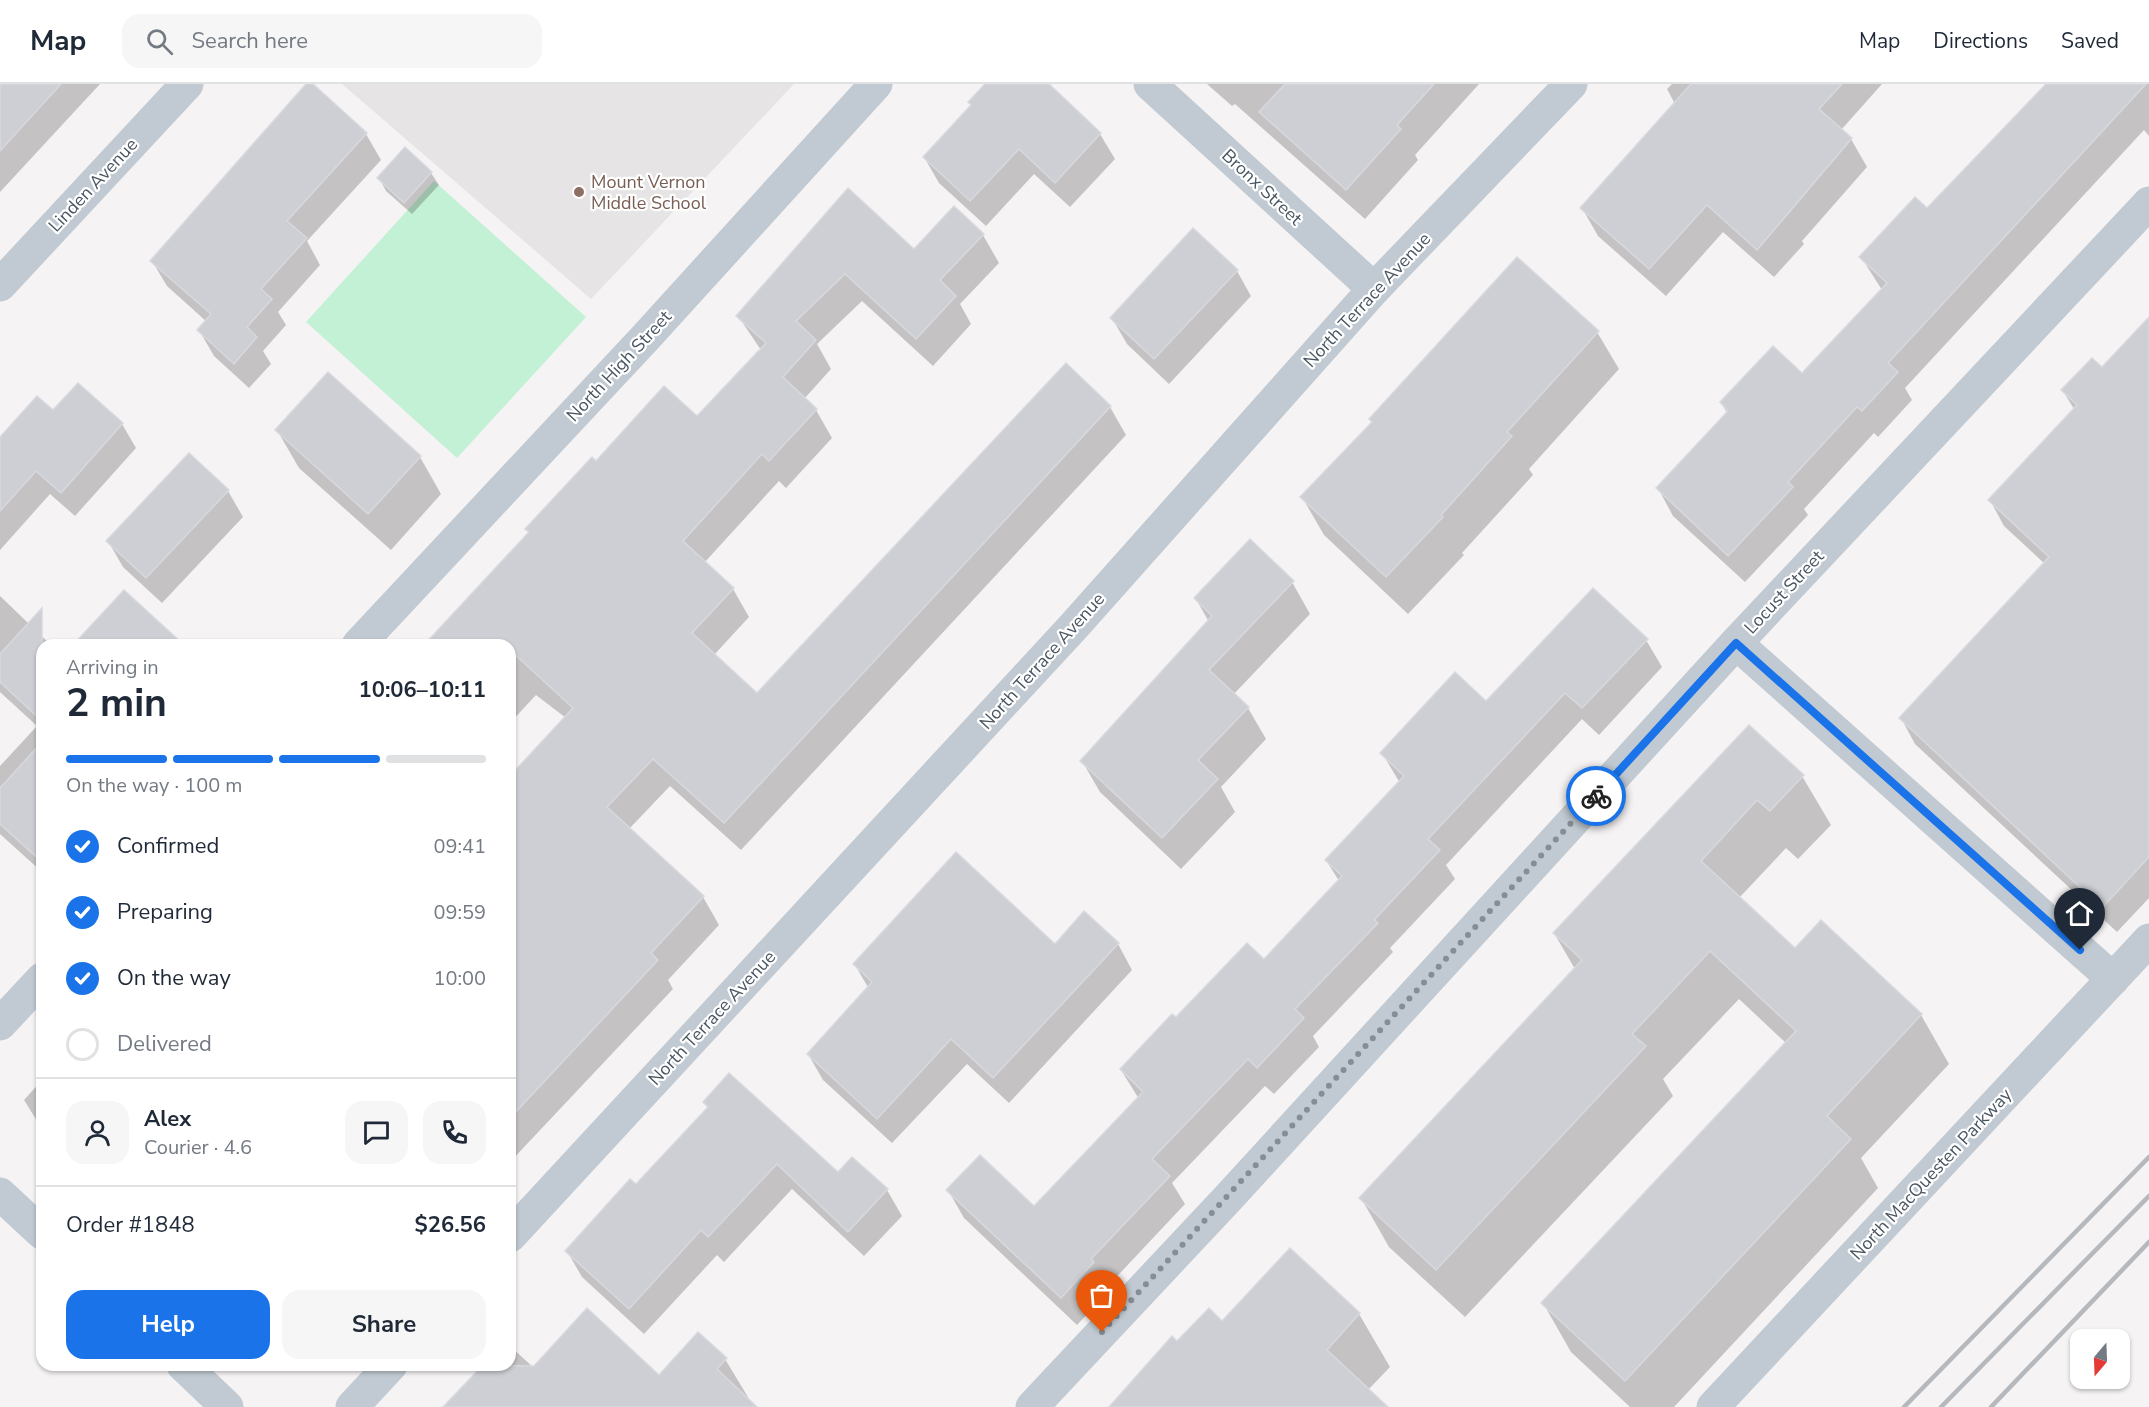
<!DOCTYPE html>
<meta charset="utf-8">
<style>
:root{--surface:#fff;--page:#f6f6f7;--text:#1f2937;--muted:#747a83;--line:#e0e1e3;--accent:#1a73e8}
body{margin:0;font-family:"Nunito Sans",sans-serif;background:var(--page);color:var(--text);height:100vh;display:flex;flex-direction:column;font-size:22px;white-space:nowrap}
*{box-sizing:border-box;margin:0}
p{font-size:20px;color:var(--muted)}
.icon{flex:none;width:33px;height:33px;fill:none;stroke:currentColor;stroke-width:2;stroke-linecap:round;stroke-linejoin:round}
.map{position:relative;flex:1;overflow:hidden}
.side{position:absolute;left:36px;top:555px;width:480px;height:732px;display:flex;flex-direction:column;background:var(--surface);border-radius:18px;box-shadow:0 2px 4px #0004}
.side>*{flex:none}
.needle{width:39px;rotate:199deg}
.controls{position:absolute;left:2070px;top:1245px;display:grid;gap:12px}
.controls a{display:grid;place-items:center;width:60px;height:60px;border-radius:12px;background:var(--surface);box-shadow:0 2px 4px #0004;font-size:30px}
.pin{position:absolute;display:grid;place-items:center;width:51px;height:51px;color:#fff;margin:-62px -26px;border-radius:50% 50% 50% 0;rotate:-45deg;box-shadow:0 0 6px #0007}
.pin .icon{rotate:45deg}
.courier{position:absolute;display:grid;place-items:center;width:60px;height:60px;margin:-30px;border:4px solid #1a73e8;border-radius:50%;background:#fff;color:#222;box-shadow:0 2px 8px #0007}
.summary em{font-style:normal;font-weight:700}
.summary div{display:flex;flex-direction:column-reverse}
.summary{display:flex;align-items:center;justify-content:space-between;height:102px;padding:0 30px}
h1{font-size:39px;font-weight:700;line-height:45px}
.bar{display:grid;grid-template-columns:repeat(4,1fr);gap:9px 6px;align-content:center;height:72px;padding:0 30px}
.bar i{height:8px;border-radius:4px;background:var(--line)}
.bar .selected{background:var(--accent)}
.bar p{grid-column:span 4}
.line{display:flex;align-items:center;gap:15px;padding:0 30px;border-top:2px solid var(--line)}
.line div{flex:1}
.round{display:grid;place-items:center;flex:none;width:63px;height:63px;border-radius:18px;background:var(--page)}
ol{padding:0 30px;list-style:none}
li{display:flex;align-items:center;gap:18px;height:66px}
li p{margin-inline-start:auto}
li .icon{padding:6px;border-radius:50%;background:var(--accent);color:#fff;stroke-width:4}
li:last-child{color:var(--muted)}
li i{width:33px;height:33px;border:3px solid var(--line);border-radius:50%}
.action{display:flex;gap:12px;margin-top:auto;padding:12px 30px}
.action a{flex:1;height:69px;border-radius:18px;background:var(--accent);color:#fff;font-size:24px;font-weight:700;line-height:69px;text-align:center}
.action a+a{background:var(--page);color:var(--text)}
header{display:flex;align-items:center;gap:36px;box-sizing:border-box;height:84px;padding:0 30px;background:var(--surface);border-bottom:2px solid var(--line)}
header strong{font-size:28px}
nav{display:flex;gap:33px;margin-inline-start:auto;font-size:21px}
.search{width:420px;height:54px;background:var(--page);display:flex;align-items:center;gap:15px;box-sizing:border-box;padding:0 21px;border-radius:18px;color:var(--muted);font-size:22px}
.map>svg:first-child{display:block}
.education{fill:#e6e4e5}
.green{fill:#c3f1d5}
.shadow{fill:#0003}
.building{fill:#cdcfd5;stroke:#d7d9de;stroke-width:1.5}
.lines{fill:none;stroke-linecap:round;stroke-linejoin:round}
.street{stroke:#c1cad2;stroke-width:33}
.rail{stroke:#b5b8bd;stroke-width:4.5}
.done{stroke:#868d94;stroke-width:6;stroke-dasharray:0 10.8}
.route{stroke:#1a73e8;stroke-width:8}
.education-dot{fill:#8d6e63;stroke:#fff;stroke-width:2}
.labels{text-anchor:middle;stroke-width:4.5;stroke-linejoin:round;paint-order:stroke}
.education-label{font-size:18px;fill:#785e54;stroke:#fff;text-anchor:start}
.street-label{font-size:18px;fill:#4a5661;stroke:#fff}
</style>
<header>
<strong>Map</strong>
<div class="search"><svg class="icon" aria-label="search" viewBox="0 0 24 24"><circle cx="10" cy="10" r="6"/><path d="M15 15l6 6"/></svg>Search here</div>
<nav><a>Map</a><a>Directions</a><a>Saved</a></nav>
</header>
<div class="map">
<svg width="2149" height="1323" viewBox="0 0 2149 1323">
<rect width="100%" height="100%" fill="#f5f3f3"/>
<!-- education -->
<path class="education" d="M342,0H794L591,215Z"/>
<!-- green -->
<path class="green" d="M434,97L586,233L457,374L306,238Z"/>
<!-- shadow -->
<g class="shadow">
<path d="M0,0H100L0,108Z"/>
<path d="M308,0L366,50L381,76L307,157L320,181L278,228L286,241L263,267L271,280L249,304L214,272L199,246L207,238L167,202L152,177Z"/>
<path d="M987,0H1046L1100,50L1115,75L1070,123L1034,90L986,142L939,99L924,73L972,22Z"/>
<path d="M1207,0H1479L1415,71L1418,76L1365,135L1235,20L1232,22Z"/>
<path d="M1672,0H1882L1841,46L1851,55L1867,83L1802,157L1804,160L1774,193L1723,148L1666,212L1598,152L1582,124L1675,20L1667,5Z"/>
<path d="M2047,0H2149V52L2144,46L1905,304L1912,316L1878,353L1874,349L1804,425L1808,431L1745,498L1673,432L1658,404L1728,330L1721,319L1802,291L1882,206L1861,173L1927,126Z"/>
<path d="M406,65L431,89L439,101L412,130L386,107L379,94Z"/>
<path d="M848,107L914,167L983,151L999,179L960,220L971,240L933,282L862,217L817,260L831,285L804,315L816,326L832,354L786,404L779,397L704,479L733,505L749,533L714,571L757,611L1110,323L1126,351L741,766L670,702L629,745L703,813L719,841L668,896L673,905L510,1078V694L566,634L536,611L510,639V561H426L529,449L527,445L596,379L697,334L761,266L738,232Z"/>
<path d="M1237,187L1251,212L1169,300L1127,260L1112,234Z"/>
<path d="M2149,234V814L2117,848L1915,660L1901,634L2045,480L2004,442L1990,416L2074,325L2063,307L2102,285Z"/>
<path d="M1597,248L1619,285L1529,385L1533,391L1462,469L1464,471L1408,530L1324,451L1302,413Z"/>
<path d="M53,328L122,340L136,364L75,432L50,410L0,466V355Z"/>
<path d="M277,346L420,373L441,410L391,466L299,384Z"/>
<path d="M189,371L228,407L243,433L162,519L123,483L108,457Z"/>
<path d="M1292,498L1310,530L1233,611L1248,624L1266,655L1221,703L1235,728L1181,785L1100,708L1082,677L1209,538L1196,515Z"/>
<path d="M0,512L51,561H42V788L0,750V682L37,642L0,608Z"/>
<path d="M1646,556L1662,583L1599,651L1582,635L1446,781L1455,795L1390,864L1393,868L1313,952L1319,963L1274,1010L1265,1002L1172,1099L1185,1120L1107,1203L1109,1207L1077,1241L964,1134L948,1106L1034,1124L1139,1015L1121,986L1176,936L1264,877L1339,797L1326,776L1400,699L1382,669L1486,619Z"/>
<path d="M1749,643L1802,692L1831,741L1798,775L1786,764L1739,814L1795,866L1921,931L1949,980L1861,1074L1878,1104L1674,1323H1630L1571,1268L1543,1219L1786,959L1739,915L1663,995L1673,1012L1465,1233L1389,1163L1361,1114L1575,885L1554,849Z"/>
<path d="M1118,860L1132,886L1009,1019L967,980L892,1059L823,996L808,970L869,905L855,881L1055,862Z"/>
<path d="M42,996V1045L24,1016Z"/>
<path d="M705,1018L838,1091L887,1106L902,1132L864,1172L792,1105L724,1178L717,1171L644,1250L582,1193L567,1167L636,1102L708,1025Z"/>
<path d="M1290,1166L1359,1230L1390,1283L1368,1306L1381,1323H1115L1177,1259L1222,1239Z"/>
<path d="M510,1262L534,1284L659,1293L725,1275L754,1323H445L485,1281H510Z"/>
</g>
<!-- building -->
<g class="building">
<path d="M0,0H61L0,67Z"/>
<path d="M306,0H313L367,49L287,137L307,154L261,205L272,215L247,243L257,253L234,280L197,246L211,230L150,177Z"/>
<path d="M985,0H1049L1101,49L1055,99L1019,65L970,117L923,73L971,21L968,18Z"/>
<path d="M1285,0H1434L1397,41L1401,45L1346,106L1259,28Z"/>
<path d="M1691,0H1842L1819,25L1852,54L1757,166L1707,121L1649,185L1580,124Z"/>
<path d="M2046,0H2146L1888,279L1898,288L1862,327L1857,323L1788,398L1793,403L1728,472L1656,404L1728,327L1720,318L1773,262L1802,289L1887,199L1859,173L1915,113L1927,124Z"/>
<path d="M405,63L432,88L404,119L377,94Z"/>
<path d="M848,104L914,165L954,122L984,150L940,196L956,212L916,255L845,190L796,237L816,256L783,293L817,325L769,377L762,370L683,457L734,504L692,549L757,609L1066,279L1111,322L724,739L653,675L607,723L704,812L651,869L658,876L510,1034V692L573,624L510,566V561H424L529,448L525,445L592,373L596,377L664,302L697,332L766,259L736,232Z"/>
<path d="M1193,144L1238,186L1154,275L1110,234Z"/>
<path d="M1517,173L1599,247L1507,348L1512,352L1441,431L1443,433L1386,493L1300,413L1372,338L1369,335Z"/>
<path d="M2149,233V773L2102,824L1899,634L2049,473L1988,416L2077,321L2061,306L2092,274L2102,283Z"/>
<path d="M328,288L421,372L368,430L275,346Z"/>
<path d="M78,299L123,339L61,409L36,387L0,427V353L37,312L53,326Z"/>
<path d="M189,369L229,406L146,494L106,457Z"/>
<path d="M1250,455L1294,497L1209,586L1249,623L1198,676L1218,695L1162,754L1080,677L1212,532L1194,514Z"/>
<path d="M1593,504L1648,555L1582,624L1565,609L1428,755L1440,766L1374,836L1378,839L1295,925L1304,934L1257,984L1248,975L1152,1075L1170,1092L1091,1175L1094,1178L1061,1214L946,1106L980,1071L1034,1122L1143,1008L1120,985L1172,930L1176,933L1247,859L1264,875L1342,792L1325,776L1404,692L1380,669L1455,588L1486,617Z"/>
<path d="M124,506L184,561H73Z"/>
<path d="M42,524V637L0,598V570Z"/>
<path d="M1749,641L1804,691L1770,727L1757,716L1701,777L1795,864L1821,836L1922,930L1827,1032L1851,1055L1625,1297L1541,1219L1796,947L1710,867L1632,950L1646,962L1436,1186L1359,1114L1582,876L1553,849Z"/>
<path d="M42,658V778L0,740V704Z"/>
<path d="M956,768L1055,860L1084,827L1119,859L993,994L951,955L877,1035L807,970L872,898L853,880Z"/>
<path d="M729,989L838,1088L852,1073L888,1105L848,1148L777,1080L708,1153L701,1146L629,1225L565,1167L630,1095L636,1100L708,1023L703,1018Z"/>
<path d="M1290,1164L1360,1229L1327,1266L1388,1323H1109L1172,1252L1177,1257L1209,1224L1222,1237Z"/>
<path d="M587,1224L659,1291L698,1248L727,1274L717,1285L757,1323H443L483,1281L534,1282Z"/>
</g>
<g class="lines">
<!-- street -->
<g class="street">
<path d="M1150,0L1374,205"/>
<path d="M0,201L187,0"/>
<path d="M1736,559L2113,895"/>
<path d="M358,561L646,253L876,0"/>
<path d="M0,940L42,895"/>
<path d="M0,1110L42,1149"/>
<path d="M510,1152L1074,542L1374,205L1571,0"/>
<path d="M183,1281L227,1323"/>
<path d="M352,1323L391,1281"/>
<path d="M1032,1323L1230,1112L1736,559L2149,119"/>
<path d="M1713,1323L2149,856"/>
</g>
<!-- rail -->
<g class="rail">
<path d="M1904,1323L2149,1073"/>
<path d="M1941,1323L2149,1112"/>
<path d="M1991,1323L2149,1158"/>
</g>
</g>
<g class="lines">
<!-- done -->
<path class="done" d="M1102,1248L1596,712"/>
<!-- route -->
<path class="route" d="M1596,712L1736,559L2080,866"/>
</g>
<!-- markers -->
<circle class="education-dot" cx="579" cy="108" r="6"/>
<g class="labels">
<!-- education labels -->
<g class="education-label">
<text x="591" y="104">Mount Vernon<tspan x="591" dy="21">Middle School</tspan></text>
</g>
<!-- street labels -->
<g class="street-label">
<text transform="translate(93 101) rotate(-47)" y="6">Linden Avenue</text>
<text transform="translate(1262 103) rotate(43)" y="6">Bronx Street</text>
<text transform="translate(1367 216) rotate(-47)" y="6">North Terrace Avenue</text>
<text transform="translate(619 282) rotate(-47)" y="6">North High Street</text>
<text transform="translate(1784 508) rotate(-47)" y="6">Locust Street</text>
<text transform="translate(1042 577) rotate(-48)" y="6">North Terrace Avenue</text>
<text transform="translate(712 934) rotate(-47)" y="6">North Terrace Avenue</text>
<text transform="translate(1931 1090) rotate(-47)" y="6">North MacQuesten Parkway</text>
</g>
</g>
</svg>
<div class="controls">
<a><svg class="needle" viewBox="-14 -14 28 28"><path d="M0-13l5 13h-10z" fill="#e53935"/><path d="M0 13l5-13h-10z" fill="#747a83"/></svg></a>
</div>
<div class="pin" style="left:1102px;top:1248px;background:#ea580c"><svg class="icon" aria-label="bag" viewBox="0 0 24 24"><path d="M5 8h14l-1 12H6zM9 8a3 3 0 0 1 6 0"/></svg></div>
<div class="pin" style="left:2080px;top:866px;background:#1f2937"><svg class="icon" aria-label="home" viewBox="0 0 24 24"><path d="M3 11l9-7 9 7M6 9v11h12V9"/></svg></div>
<div class="courier" style="left:1596px;top:712px"><svg class="icon" aria-label="bike" viewBox="0 0 24 24"><circle cx="6" cy="16" r="4"/><circle cx="18" cy="16" r="4"/><path d="M6 16l4-8h5l3 8M10 8l3 8H6M13 5h3"/></svg></div>
<section class="side">
<div class="summary"><div><h1>2 min</h1><p>Arriving in</p></div><em>10:06–10:11</em></div>
<div class="bar"><i class="selected"></i><i class="selected"></i><i class="selected"></i><i></i><p>On the way · 100 m</p></div>
<ol>
<li><svg class="icon" aria-label="check" viewBox="0 0 24 24"><path d="M5 12l5 5 9-10"/></svg>Confirmed<p>09:41</p></li>
<li><svg class="icon" aria-label="check" viewBox="0 0 24 24"><path d="M5 12l5 5 9-10"/></svg>Preparing<p>09:59</p></li>
<li><svg class="icon" aria-label="check" viewBox="0 0 24 24"><path d="M5 12l5 5 9-10"/></svg>On the way<p>10:00</p></li>
<li><i></i>Delivered</li>
</ol>
<div class="line" style="height:108px"><a class="round"><svg class="icon" aria-label="person" viewBox="0 0 24 24"><circle cx="12" cy="8" r="4"/><path d="M4 21q1-7 8-7t8 7"/></svg></a><div><b>Alex</b><p>Courier · 4.6</p></div><a class="round"><svg class="icon" aria-label="chat" viewBox="0 0 24 24"><path d="M4 5h16v11H9l-5 4z"/></svg></a><a class="round"><svg class="icon" aria-label="phone" viewBox="0 0 24 24"><path d="M5 4h4l2 5-3 2q2 4 5 5l2-3 5 2v4C11 20 4 13 5 4z"/></svg></a></div>
<div class="line" style="height:78px"><div>Order #1848</div><b>$26.56</b></div>
<div class="action"><a>Help</a><a>Share</a></div>
</section>
</div>
